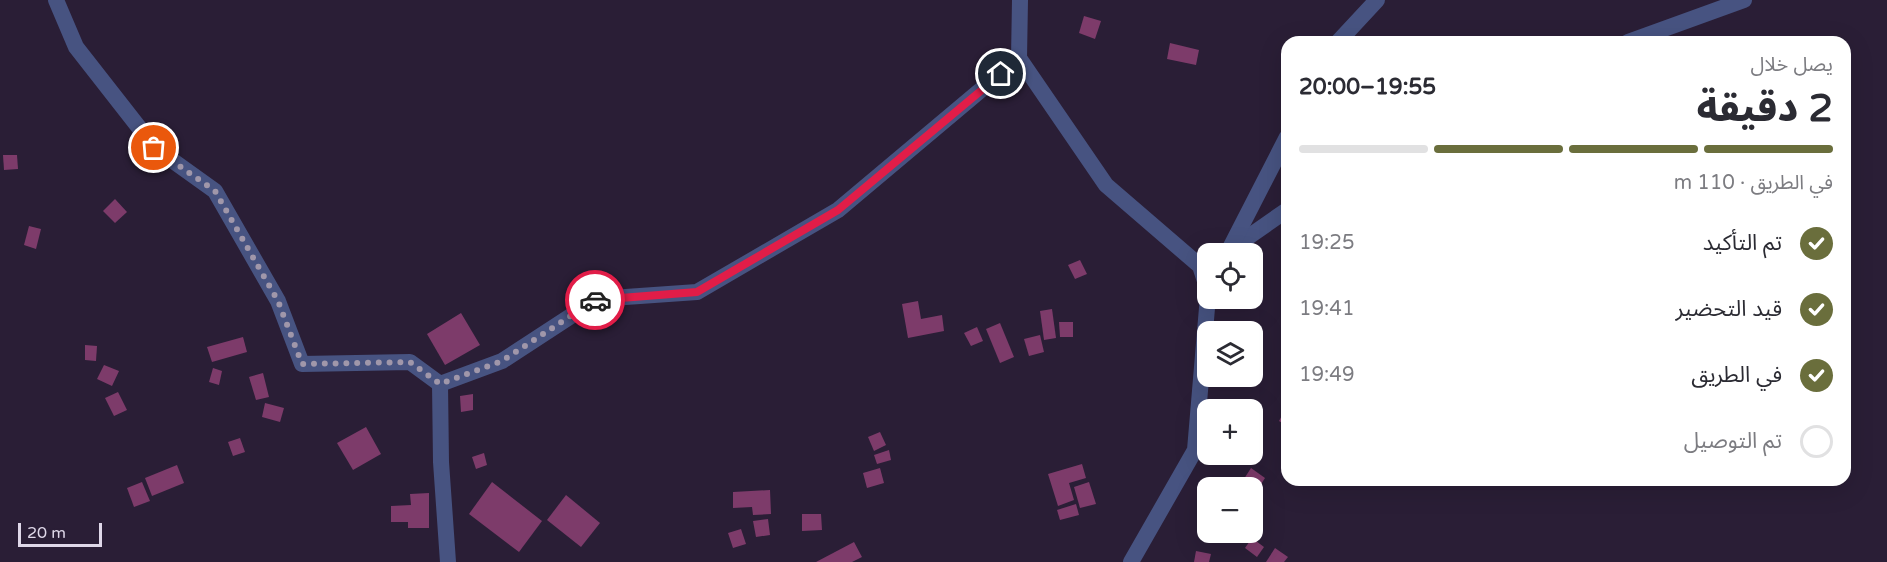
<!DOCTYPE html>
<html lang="ar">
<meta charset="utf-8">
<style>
:root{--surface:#fff;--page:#f7f7f7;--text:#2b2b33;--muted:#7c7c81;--line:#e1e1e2;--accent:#6a6e3c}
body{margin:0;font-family:"Varela Round","Noto Sans Arabic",sans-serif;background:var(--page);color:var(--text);direction:rtl;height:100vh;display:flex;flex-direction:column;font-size:22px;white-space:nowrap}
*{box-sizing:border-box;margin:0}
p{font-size:20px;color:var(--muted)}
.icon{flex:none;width:33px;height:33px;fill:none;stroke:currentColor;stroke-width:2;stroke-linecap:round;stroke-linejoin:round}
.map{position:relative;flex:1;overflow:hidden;direction:ltr}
.drawer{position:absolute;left:1281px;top:36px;width:570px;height:450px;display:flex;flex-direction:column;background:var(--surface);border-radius:18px;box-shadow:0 6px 24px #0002;direction:rtl}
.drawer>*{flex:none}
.controls{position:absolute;left:1197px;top:243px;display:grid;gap:12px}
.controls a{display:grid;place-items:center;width:66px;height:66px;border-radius:12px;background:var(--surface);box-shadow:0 6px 24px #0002;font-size:30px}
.scale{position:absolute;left:18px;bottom:15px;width:84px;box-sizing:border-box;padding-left:6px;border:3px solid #dfd8e9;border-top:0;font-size:16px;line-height:21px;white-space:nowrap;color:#dfd8e9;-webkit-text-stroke:4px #2a1e36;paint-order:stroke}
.pin{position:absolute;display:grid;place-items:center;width:51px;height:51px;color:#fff;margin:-26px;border:3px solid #fff;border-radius:50%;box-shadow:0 2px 6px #0007}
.courier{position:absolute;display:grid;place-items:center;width:60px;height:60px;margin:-30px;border:4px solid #e11d48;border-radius:50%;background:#fff;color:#222;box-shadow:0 2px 8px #0007}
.head em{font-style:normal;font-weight:800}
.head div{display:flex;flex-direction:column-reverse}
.head{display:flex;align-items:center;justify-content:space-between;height:102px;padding:0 18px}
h1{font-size:39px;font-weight:800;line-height:45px}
.bar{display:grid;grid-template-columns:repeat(4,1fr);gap:9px 6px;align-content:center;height:72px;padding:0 18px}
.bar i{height:8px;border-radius:4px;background:var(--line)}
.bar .active{background:var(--accent)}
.bar p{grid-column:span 4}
ol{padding:0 18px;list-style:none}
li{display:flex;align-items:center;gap:18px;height:66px}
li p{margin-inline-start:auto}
li .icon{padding:6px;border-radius:50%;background:var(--accent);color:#fff;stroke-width:4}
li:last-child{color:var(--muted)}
li i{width:33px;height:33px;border:3px solid var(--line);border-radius:50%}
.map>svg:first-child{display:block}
.building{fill:#7d3b6a}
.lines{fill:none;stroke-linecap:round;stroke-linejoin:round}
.minor{stroke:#475381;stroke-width:16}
.done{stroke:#a097aa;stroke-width:6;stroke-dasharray:0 10.8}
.route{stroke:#e11d48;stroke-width:8}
</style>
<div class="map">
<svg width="1887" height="562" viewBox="0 0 1887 562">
<rect width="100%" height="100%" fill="#2a1e36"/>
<!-- building -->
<g class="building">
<path d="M1084,16L1101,21L1095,39L1079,33Z"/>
<path d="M1170,43L1199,50L1196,65L1167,59Z"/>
<path d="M3,155H17L18,169L4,170Z"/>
<path d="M115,199L127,212L115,223L103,211Z"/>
<path d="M29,226L41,229L36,249L24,245Z"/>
<path d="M1080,260L1087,274L1075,279L1068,265Z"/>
<path d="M918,301L921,319L942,315L944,331L908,338L902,304Z"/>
<path d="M1052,309L1056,338L1044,340L1040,311Z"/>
<path d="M461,313L480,345L445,365L427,334Z"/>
<path d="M1059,322H1073V337H1060Z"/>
<path d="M1000,323L1014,357L1000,363L986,329Z"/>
<path d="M977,327L983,341L971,346L964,333Z"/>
<path d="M1040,335L1044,352L1029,356L1024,339Z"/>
<path d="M243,337L247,352L212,362L207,347Z"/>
<path d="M85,345L97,346L96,361L85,360Z"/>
<path d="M104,365L119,371L112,386L97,379Z"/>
<path d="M213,368L222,371L219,385L209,382Z"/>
<path d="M263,373L269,397L256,400L249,377Z"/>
<path d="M118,392L127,410L114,416L105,398Z"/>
<path d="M473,394V410L461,412L460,396Z"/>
<path d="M265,403L284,408L280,422L262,417Z"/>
<path d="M1287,406V426L1279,421Z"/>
<path d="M366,427L381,454L353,470L337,443Z"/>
<path d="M880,432L886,445L874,451L868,437Z"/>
<path d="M240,438L245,452L233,456L228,442Z"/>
<path d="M889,450L891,460L877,464L874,455Z"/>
<path d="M484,453L487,465L476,469L472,457Z"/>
<path d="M1082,464L1086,478L1069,483L1074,500L1058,506L1048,474Z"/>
<path d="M177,465L184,483L152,496L145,478Z"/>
<path d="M880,468L884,483L867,488L863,473Z"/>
<path d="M1251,468L1265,478L1256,492L1242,482Z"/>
<path d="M142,482L150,501L134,507L127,488Z"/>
<path d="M492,482L542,521L519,552L469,514Z"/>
<path d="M1089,482L1096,504L1080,508L1074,487Z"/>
<path d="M770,490L771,514L753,515L752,507L733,508V492Z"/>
<path d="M429,493V528H408V522H391V506L411,505L410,494Z"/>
<path d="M566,495L600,523L581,547L547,520Z"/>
<path d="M1076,504L1079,515L1060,520L1057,510Z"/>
<path d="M802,514H821L822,530L802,531Z"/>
<path d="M768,519L770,535L756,537L753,521Z"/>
<path d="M741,529L746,544L733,548L728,533Z"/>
<path d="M1252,538L1264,547L1257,557L1245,548Z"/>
<path d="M854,542L862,557L852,562H816Z"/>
<path d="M1275,548L1288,557L1284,562H1266Z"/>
<path d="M1196,551L1211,554L1209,562H1194Z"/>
</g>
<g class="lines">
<!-- minor -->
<g class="minor">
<path d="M56,0L76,47L155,148L215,191L278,301L302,364L410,362L440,384L502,361L597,299L697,292L838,210L1019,58"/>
<path d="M1020,0L1019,58L1106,185L1200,266L1208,290"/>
<path d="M1338,42L1377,0"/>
<path d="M1628,42L1744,0"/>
<path d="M1231,249L1287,210"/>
<path d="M1227,254L1287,137"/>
<path d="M440,384L441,462L448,562"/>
<path d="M1131,562L1195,450L1208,296"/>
</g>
</g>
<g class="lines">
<!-- done -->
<path class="done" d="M154,148L215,191L278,301L302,364L410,362L440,384L502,361L595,300"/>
<!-- route -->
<path class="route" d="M595,300L697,292L838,210L1001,74"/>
</g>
</svg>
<div class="controls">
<a><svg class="icon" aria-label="locate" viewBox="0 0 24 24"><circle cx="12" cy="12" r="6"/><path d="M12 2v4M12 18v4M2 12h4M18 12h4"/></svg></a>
<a><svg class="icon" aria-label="layers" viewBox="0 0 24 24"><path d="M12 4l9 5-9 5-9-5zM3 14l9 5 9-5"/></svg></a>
<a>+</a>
<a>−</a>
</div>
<div class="scale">20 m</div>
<div class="pin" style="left:154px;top:148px;background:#ea580c"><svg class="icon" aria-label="bag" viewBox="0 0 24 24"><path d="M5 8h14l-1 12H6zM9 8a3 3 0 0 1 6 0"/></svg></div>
<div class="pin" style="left:1001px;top:74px;background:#1f2937"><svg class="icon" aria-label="home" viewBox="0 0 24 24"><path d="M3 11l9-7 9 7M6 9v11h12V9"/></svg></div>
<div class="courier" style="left:595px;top:300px"><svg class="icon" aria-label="car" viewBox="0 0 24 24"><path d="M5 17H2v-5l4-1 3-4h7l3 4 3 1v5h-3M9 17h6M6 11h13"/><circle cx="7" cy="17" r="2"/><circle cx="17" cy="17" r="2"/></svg></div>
<section class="drawer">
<div class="head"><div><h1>2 دقيقة</h1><p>يصل خلال</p></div><em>19:55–20:00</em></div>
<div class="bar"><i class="active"></i><i class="active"></i><i class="active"></i><i></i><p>في الطريق · 110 m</p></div>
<ol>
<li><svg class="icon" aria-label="check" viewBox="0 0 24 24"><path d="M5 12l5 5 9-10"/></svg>تم التأكيد<p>19:25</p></li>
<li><svg class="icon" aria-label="check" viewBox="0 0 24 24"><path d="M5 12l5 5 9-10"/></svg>قيد التحضير<p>19:41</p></li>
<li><svg class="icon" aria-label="check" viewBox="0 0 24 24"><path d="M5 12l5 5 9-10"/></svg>في الطريق<p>19:49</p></li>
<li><i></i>تم التوصيل</li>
</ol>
</section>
</div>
